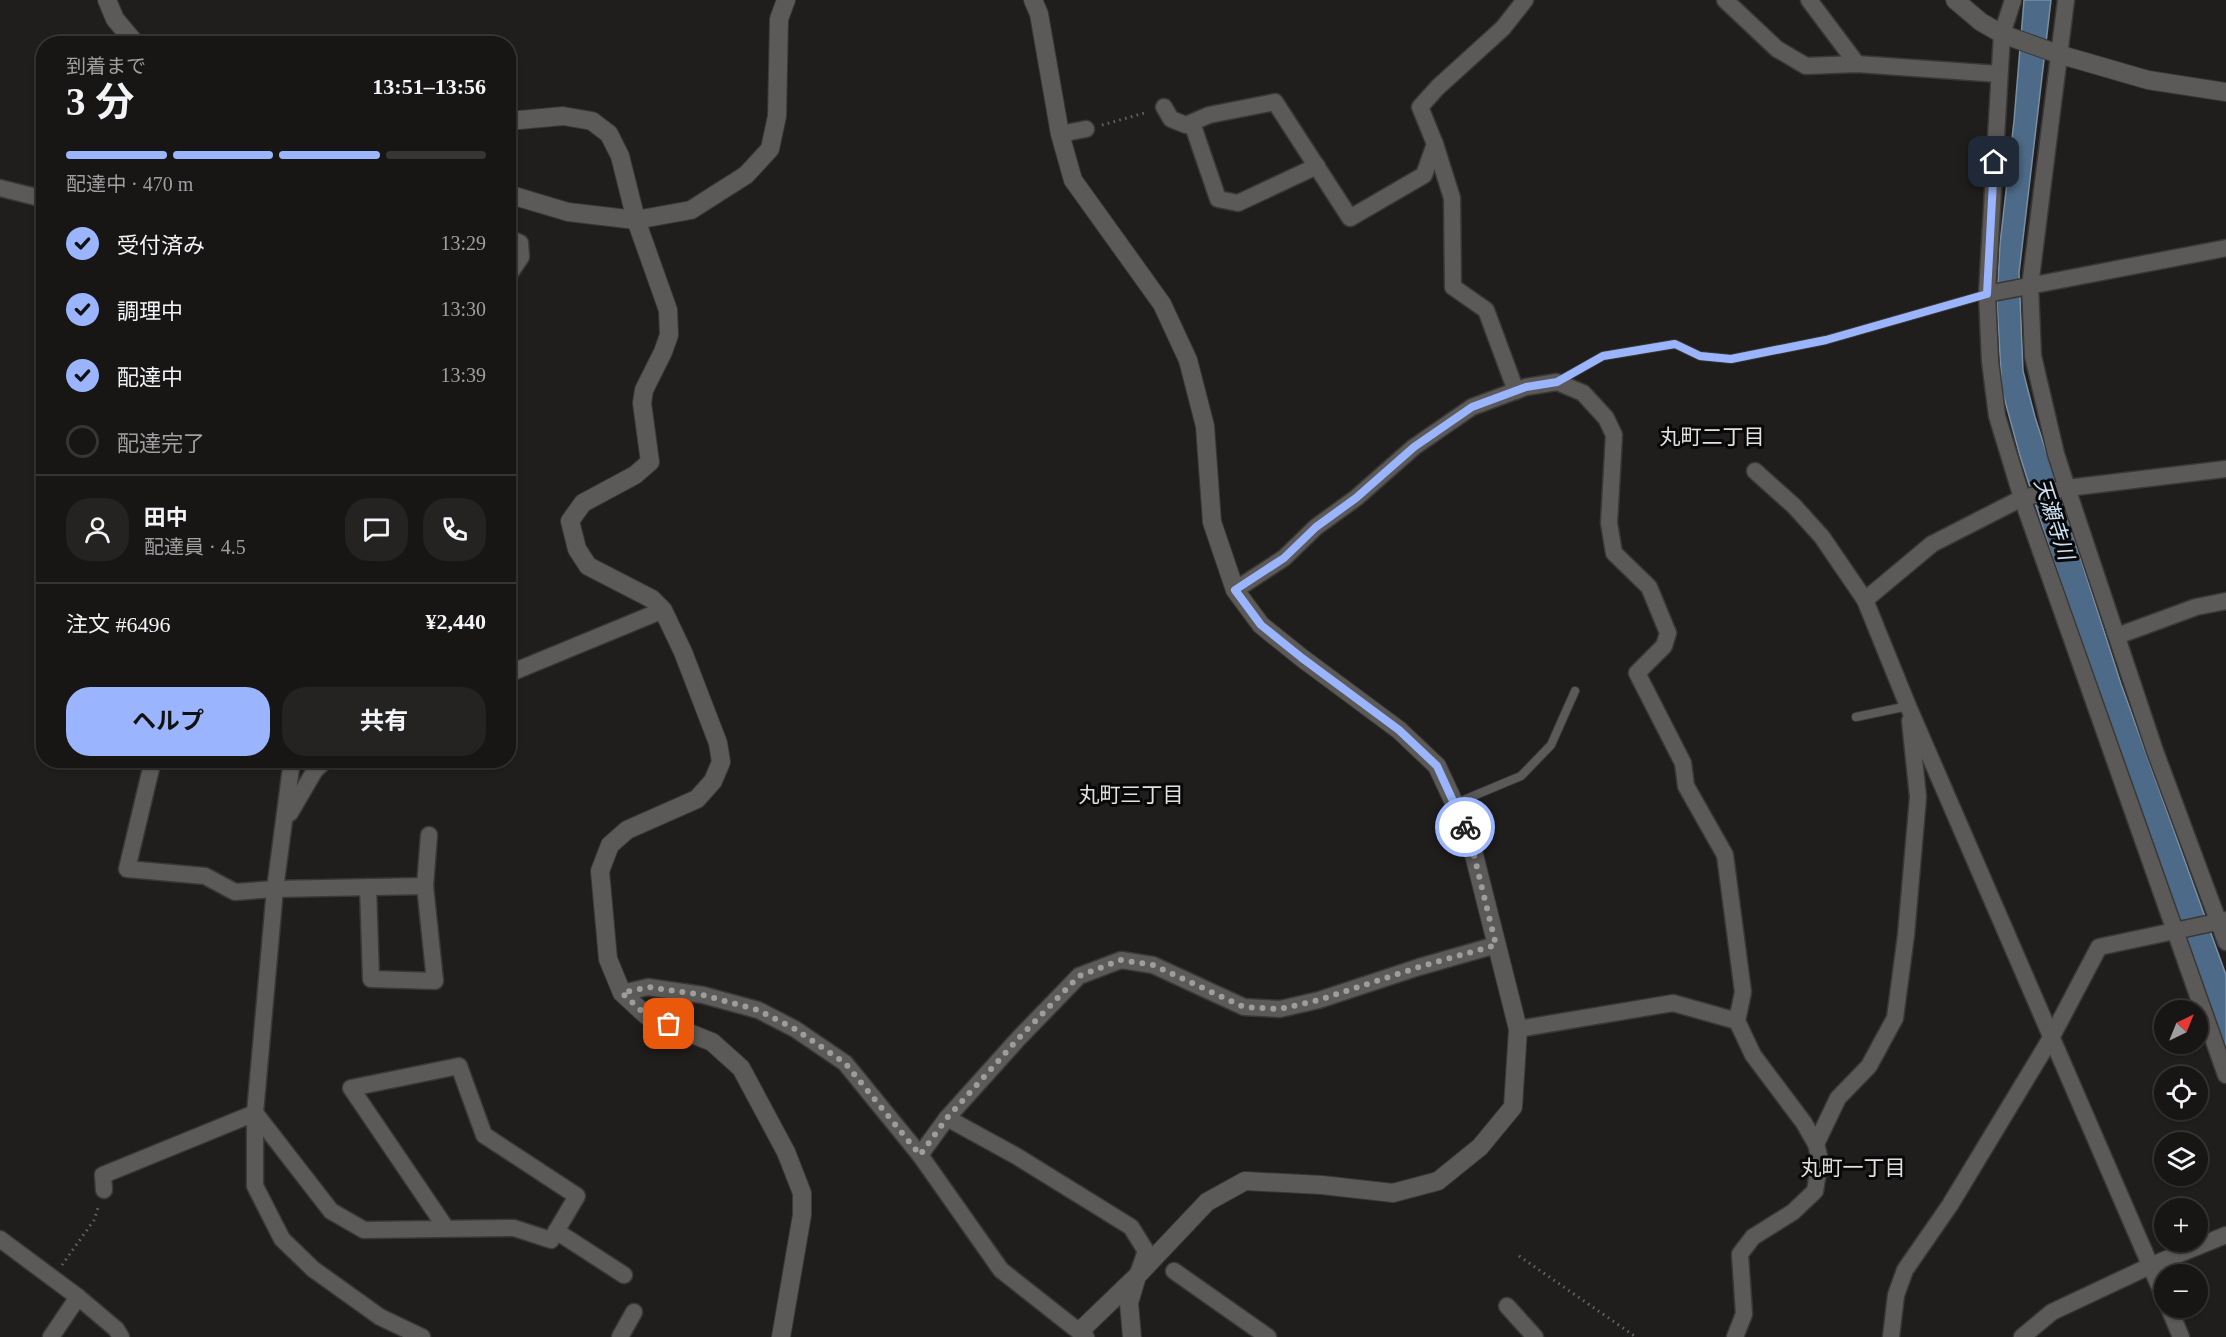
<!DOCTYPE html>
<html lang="ja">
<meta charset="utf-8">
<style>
:root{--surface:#181615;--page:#252322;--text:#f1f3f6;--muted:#9f9fa0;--line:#363534;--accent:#9ab5fd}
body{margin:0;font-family:"Times New Roman","Noto Sans JP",serif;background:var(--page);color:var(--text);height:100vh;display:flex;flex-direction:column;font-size:22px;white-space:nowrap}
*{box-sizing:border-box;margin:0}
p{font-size:20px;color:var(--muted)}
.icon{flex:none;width:33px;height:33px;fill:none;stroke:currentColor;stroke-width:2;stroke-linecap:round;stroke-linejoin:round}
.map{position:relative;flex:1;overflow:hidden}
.details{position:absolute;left:36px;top:36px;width:480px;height:732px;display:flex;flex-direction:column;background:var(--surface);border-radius:24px;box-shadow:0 2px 4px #0004,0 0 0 2px var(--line)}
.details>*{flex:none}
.needle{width:39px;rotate:43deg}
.buttons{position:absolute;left:2154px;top:1000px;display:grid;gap:12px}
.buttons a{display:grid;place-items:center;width:54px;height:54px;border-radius:50%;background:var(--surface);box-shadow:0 2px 4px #0004,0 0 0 2px var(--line);font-size:30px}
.pin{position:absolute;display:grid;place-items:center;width:51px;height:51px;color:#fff;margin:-26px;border-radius:12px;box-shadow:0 3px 9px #0006}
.courier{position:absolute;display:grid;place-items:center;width:60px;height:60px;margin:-30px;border:4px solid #9ab5fd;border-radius:50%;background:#fff;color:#222;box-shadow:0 2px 8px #0007}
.overview em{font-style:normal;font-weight:700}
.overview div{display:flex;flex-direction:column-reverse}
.overview{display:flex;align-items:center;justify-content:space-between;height:102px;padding:0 30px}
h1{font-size:39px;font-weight:700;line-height:45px}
.bar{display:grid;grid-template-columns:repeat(4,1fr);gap:9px 6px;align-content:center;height:72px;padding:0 30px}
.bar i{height:8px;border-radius:4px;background:var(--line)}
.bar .selected{background:var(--accent)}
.bar p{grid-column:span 4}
.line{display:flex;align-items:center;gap:15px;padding:0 30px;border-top:2px solid var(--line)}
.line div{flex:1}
.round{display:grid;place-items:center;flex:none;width:63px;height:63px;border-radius:24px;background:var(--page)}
ol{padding:0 30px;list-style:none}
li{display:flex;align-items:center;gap:18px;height:66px}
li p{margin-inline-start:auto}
li .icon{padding:6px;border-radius:50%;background:var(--accent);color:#111;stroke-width:4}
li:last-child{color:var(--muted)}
li i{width:33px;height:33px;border:3px solid var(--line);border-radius:50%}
.button{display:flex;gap:12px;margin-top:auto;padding:12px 30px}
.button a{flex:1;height:69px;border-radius:24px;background:var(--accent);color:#111;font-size:24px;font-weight:700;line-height:69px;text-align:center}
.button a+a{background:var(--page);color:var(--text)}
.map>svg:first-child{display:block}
.water{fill:#4d6b88;stroke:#798ea2;stroke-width:1.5}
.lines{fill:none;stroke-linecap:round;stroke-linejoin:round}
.service-casing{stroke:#393837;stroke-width:10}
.minor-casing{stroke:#393837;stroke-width:19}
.tertiary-casing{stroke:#393837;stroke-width:20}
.path{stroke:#686664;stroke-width:3;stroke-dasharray:1.5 4.5;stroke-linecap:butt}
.service{stroke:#5c5a58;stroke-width:8}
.minor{stroke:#5c5a58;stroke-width:16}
.tertiary{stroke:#5c5a58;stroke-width:18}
.done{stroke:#9d9d9b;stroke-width:6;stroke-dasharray:0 10.8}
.route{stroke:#9ab5fd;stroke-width:8}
.labels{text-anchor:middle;stroke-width:6;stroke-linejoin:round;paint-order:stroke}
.neighbourhood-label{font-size:21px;fill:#e1e1df;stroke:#090808}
.water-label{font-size:21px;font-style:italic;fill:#cde1f5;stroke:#090808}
</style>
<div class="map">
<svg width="2226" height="1337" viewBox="0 0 2226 1337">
<rect width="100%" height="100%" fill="#201e1c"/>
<!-- water -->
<path class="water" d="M2024,0H2051L2019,273L2023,371L2035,417L2121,684L2226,975V1052L2053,559L2020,456L2002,390L1997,303L2000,244L2014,121Z"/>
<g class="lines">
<!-- service casing -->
<g class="service-casing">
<g id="service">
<path d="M1557,382L1603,356L1675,344L1700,356L1731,359L1826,340L1987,294"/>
<path d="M1856,717L1908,706"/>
<path d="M1454,804L1521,776L1551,745L1575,691"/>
</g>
</g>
<!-- minor casing -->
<g class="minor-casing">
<g id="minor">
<path d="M1725,0L1777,49L1806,66L1857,64L1999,74"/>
<path d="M1809,0L1857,64"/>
<path d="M2013,0L2002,34L1987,294L1990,361L1997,416L2022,498L2226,1075"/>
<path d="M2066,0L2030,286L2033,356L2056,454L2067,488L2155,751L2226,942"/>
<path d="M1164,107L1171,119L1186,125L1209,115L1275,102L1350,218L1424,175L1435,144"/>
<path d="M1192,123L1218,199L1238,203L1317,166"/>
<path d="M1060,134L1086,129"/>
<path d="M0,188L44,199"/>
<path d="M508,238L520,243L521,257L508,276"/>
<path d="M1987,294L2226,248"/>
<path d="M1516,391L1486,310L1453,287L1452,198L1435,144L1420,107L1438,87L1503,28L1525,0"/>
<path d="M1755,471L1794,506L1822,537L1865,600L1908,706L2164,1297"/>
<path d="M1235,590L1284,558L1316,527L1356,498L1414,447L1472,407L1526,387L1557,382L1583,393L1606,418L1614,435L1609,523L1614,553L1649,587L1668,633L1664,646L1637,673L1683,763L1686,786L1725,855L1743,992L1737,1021"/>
<path d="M1865,600L1932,544L2022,498L2067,488L2226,469"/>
<path d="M2117,636L2196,607L2226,601"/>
<path d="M508,674L663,610"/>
<path d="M153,760L127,869L205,876L235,892L275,889L425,886L429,835"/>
<path d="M292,760L275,889L255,1113V1186L282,1239L313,1269L380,1317L422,1337"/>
<path d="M290,813L315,770L326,760"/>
<path d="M368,887L371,979L435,981L425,886"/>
<path d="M622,993L648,987L703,995L758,1010L795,1029L845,1063L920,1155L1001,1270L1086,1337"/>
<path d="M1518,1029L1673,1003L1737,1021L1753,1055L1804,1123L1816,1144L1820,1160L1815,1191L1793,1212L1753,1237L1740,1254L1744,1314L1735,1337"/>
<path d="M255,1113L331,1211L364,1230L514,1228L551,1240L577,1196L484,1135L459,1066L351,1088L446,1228"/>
<path d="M947,1118L1018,1157L1131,1227L1146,1251L1138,1274"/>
<path d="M1816,1144L1838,1098L1869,1066L1895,1018L1906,935L1918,797L1910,721"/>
<path d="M920,1155L947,1118L1018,1039L1079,976L1121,960L1153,965L1244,1007L1280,1009L1319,1000L1419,967L1496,945"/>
<path d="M104,1190L103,1175L255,1113"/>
<path d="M556,1231L624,1275"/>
<path d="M0,1239L78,1297L116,1329L121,1337"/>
<path d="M1174,1271L1268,1337"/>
<path d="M1507,1306L1535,1337"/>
<path d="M2169,1308L2181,1337"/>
<path d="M51,1337L78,1297"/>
<path d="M620,1337L634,1312"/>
<path d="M1891,1337L1896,1295L1905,1270L1950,1205L2051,1038L2099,947L2226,920"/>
<path d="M2022,1337L2052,1312L2152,1265L2226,1235"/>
</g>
</g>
<!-- tertiary casing -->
<g class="tertiary-casing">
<g id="tertiary">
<path d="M107,0L115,19L136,44"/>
<path d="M1033,0L1039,14L1060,134L1073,180L1162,304L1188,360L1205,426L1212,522L1235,590L1261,625L1302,658L1399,730L1437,766L1469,835L1518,1029L1513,1107L1480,1147L1438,1181L1393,1193L1322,1185L1245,1181L1207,1202L1137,1276L1129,1303L1132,1337"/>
<path d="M1955,0L1981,22L2002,34L2058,54L2148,80L2226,92"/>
<path d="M508,121L563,116L592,121L609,134L620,156L636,220L668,310L669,335L663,352L644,390L642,403L650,462L635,475L583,503L570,521L577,549L588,566L652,599L663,610L683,652L718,743L721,762L713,781L697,799L627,830L610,845L600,871L608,959L622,993L647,1016L712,1042L741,1068L786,1152L802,1193V1215L781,1337"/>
<path d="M508,194L568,212L636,220L691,210L746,175L770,149L777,116L779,19L786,0"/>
<path d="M1080,1331L1135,1278"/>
</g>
</g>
<!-- path -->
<g class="path">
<path d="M1102,125L1148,112"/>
<path d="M1519,1256L1636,1337"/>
<path d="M62,1265L94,1220L99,1205"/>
</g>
<!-- service -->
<use href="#service" class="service"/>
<!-- minor -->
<use href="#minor" class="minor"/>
<!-- tertiary -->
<use href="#tertiary" class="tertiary"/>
</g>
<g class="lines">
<!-- done -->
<path class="done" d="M669,1024L647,1016L622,993L648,987L703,995L758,1010L795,1029L845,1063L920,1155L947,1118L1018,1039L1079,976L1121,960L1153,965L1244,1007L1280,1009L1319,1000L1419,967L1496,945L1469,835L1465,827"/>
<!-- route -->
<path class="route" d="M1465,827L1437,766L1399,730L1302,658L1261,625L1235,590L1284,558L1316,527L1356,498L1414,447L1472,407L1526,387L1557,382L1603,356L1675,344L1700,356L1731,359L1826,340L1987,294L1994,162"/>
</g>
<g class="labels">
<!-- neighbourhood labels -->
<g class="neighbourhood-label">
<text x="1712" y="444">丸町二丁目</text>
<text x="1131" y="802">丸町三丁目</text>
<text x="1853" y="1175">丸町一丁目</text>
</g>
<!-- water labels -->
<g class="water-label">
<text transform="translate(2054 519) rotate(72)" y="7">天瀬寺川</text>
</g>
</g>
</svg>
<div class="buttons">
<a><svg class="needle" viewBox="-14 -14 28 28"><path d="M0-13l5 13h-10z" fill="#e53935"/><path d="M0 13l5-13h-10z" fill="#9f9fa0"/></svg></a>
<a><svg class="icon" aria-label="locate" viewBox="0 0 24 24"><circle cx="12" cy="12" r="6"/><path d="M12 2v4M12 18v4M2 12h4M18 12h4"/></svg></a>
<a><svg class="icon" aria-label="layers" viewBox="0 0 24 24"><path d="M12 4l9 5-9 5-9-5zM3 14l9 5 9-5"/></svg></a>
<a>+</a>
<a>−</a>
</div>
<div class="pin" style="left:669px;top:1024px;background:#ea580c"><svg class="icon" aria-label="bag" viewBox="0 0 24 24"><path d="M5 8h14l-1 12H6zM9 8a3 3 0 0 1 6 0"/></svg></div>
<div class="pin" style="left:1994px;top:162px;background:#1f2937"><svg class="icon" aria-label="home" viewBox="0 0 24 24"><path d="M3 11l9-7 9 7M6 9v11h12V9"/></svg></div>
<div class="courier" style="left:1465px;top:827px"><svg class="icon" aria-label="bike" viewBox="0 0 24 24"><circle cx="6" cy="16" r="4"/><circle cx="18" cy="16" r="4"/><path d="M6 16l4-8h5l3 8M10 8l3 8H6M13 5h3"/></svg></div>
<section class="details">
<div class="overview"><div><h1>3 分</h1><p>到着まで</p></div><em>13:51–13:56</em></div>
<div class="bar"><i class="selected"></i><i class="selected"></i><i class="selected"></i><i></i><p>配達中 · 470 m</p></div>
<ol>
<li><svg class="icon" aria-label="check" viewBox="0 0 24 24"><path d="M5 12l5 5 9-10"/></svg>受付済み<p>13:29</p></li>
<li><svg class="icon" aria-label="check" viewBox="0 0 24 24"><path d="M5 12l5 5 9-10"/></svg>調理中<p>13:30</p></li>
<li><svg class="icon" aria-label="check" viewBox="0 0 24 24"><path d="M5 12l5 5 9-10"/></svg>配達中<p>13:39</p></li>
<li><i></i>配達完了</li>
</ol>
<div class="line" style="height:108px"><a class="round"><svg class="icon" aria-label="person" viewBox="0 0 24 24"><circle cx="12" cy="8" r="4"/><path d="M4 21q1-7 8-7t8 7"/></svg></a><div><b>田中</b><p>配達員 · 4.5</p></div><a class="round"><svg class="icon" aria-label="chat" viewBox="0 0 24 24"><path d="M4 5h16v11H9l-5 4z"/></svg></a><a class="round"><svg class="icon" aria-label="phone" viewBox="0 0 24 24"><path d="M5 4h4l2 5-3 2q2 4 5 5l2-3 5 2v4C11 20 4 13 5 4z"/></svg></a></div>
<div class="line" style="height:78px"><div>注文 #6496</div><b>¥2,440</b></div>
<div class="button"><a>ヘルプ</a><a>共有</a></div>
</section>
</div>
